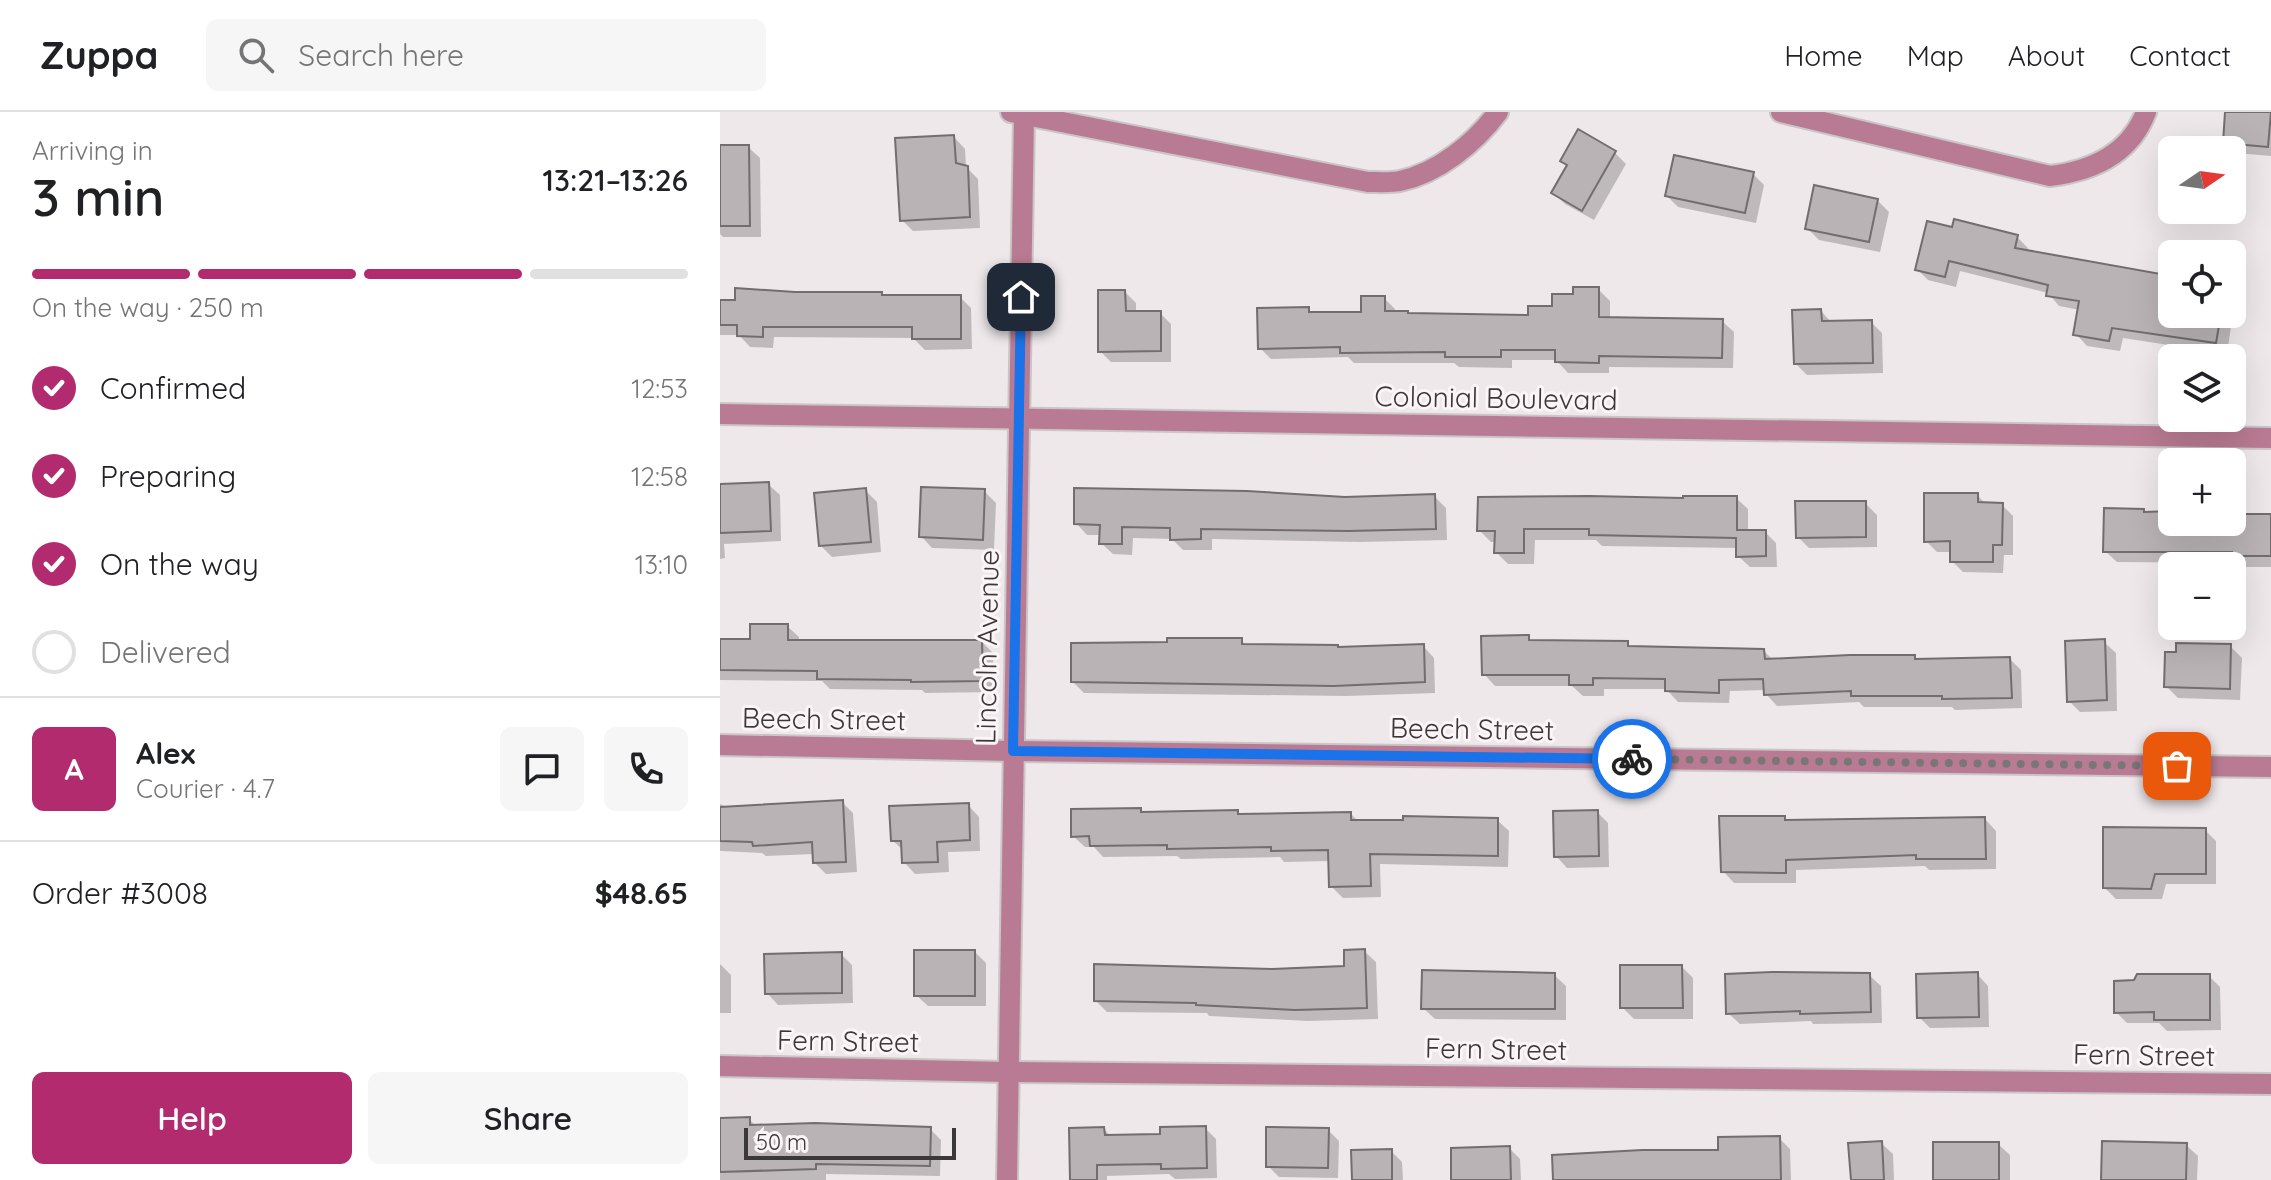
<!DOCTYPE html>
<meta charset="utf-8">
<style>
:root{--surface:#fff;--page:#f6f6f6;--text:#202124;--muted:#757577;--line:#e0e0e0;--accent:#b12b6e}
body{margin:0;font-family:Quicksand,sans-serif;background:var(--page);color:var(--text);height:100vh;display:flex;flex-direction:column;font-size:30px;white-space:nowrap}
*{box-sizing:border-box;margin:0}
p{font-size:26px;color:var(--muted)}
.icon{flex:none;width:44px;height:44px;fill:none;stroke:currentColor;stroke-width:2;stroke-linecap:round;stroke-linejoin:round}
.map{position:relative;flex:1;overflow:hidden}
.details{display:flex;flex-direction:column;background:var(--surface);width:720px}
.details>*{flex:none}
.needle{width:52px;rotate:77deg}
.tools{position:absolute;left:1438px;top:24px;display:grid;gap:16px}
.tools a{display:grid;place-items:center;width:88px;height:88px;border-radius:12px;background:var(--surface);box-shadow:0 8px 32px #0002;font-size:40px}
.scale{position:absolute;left:24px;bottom:20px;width:212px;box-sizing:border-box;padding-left:8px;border:4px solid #3b3839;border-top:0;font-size:22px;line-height:28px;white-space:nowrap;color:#3b3839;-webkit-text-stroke:6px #fbf5f7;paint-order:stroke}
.pin{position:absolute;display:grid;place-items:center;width:68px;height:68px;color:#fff;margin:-34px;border-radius:16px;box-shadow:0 4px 12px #0006}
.courier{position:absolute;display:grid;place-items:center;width:80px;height:80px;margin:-40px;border:6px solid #1a73e8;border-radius:50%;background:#fff;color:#222;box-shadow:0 2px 10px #0007}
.overview em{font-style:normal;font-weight:600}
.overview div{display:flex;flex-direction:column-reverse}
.overview{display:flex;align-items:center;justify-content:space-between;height:136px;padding:0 32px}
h1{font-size:52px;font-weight:600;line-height:60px}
.bar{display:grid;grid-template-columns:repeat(4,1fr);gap:12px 8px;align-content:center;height:96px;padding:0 32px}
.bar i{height:10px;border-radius:6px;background:var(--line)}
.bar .active{background:var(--accent)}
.bar p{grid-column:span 4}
.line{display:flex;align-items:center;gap:20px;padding:0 32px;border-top:2px solid var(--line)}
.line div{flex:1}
.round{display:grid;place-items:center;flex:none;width:84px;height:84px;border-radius:12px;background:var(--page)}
ol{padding:0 32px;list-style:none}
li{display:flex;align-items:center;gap:24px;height:88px}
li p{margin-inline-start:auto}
li .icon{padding:8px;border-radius:50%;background:var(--accent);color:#fff;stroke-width:4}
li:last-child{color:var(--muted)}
li i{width:44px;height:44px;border:4px solid var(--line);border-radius:50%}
.button{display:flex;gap:16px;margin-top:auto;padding:16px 32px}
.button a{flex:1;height:92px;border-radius:12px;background:var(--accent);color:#fff;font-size:32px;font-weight:600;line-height:92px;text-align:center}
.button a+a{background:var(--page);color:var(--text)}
header{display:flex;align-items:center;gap:48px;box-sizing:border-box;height:112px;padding:0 40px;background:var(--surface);border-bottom:2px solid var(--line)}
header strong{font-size:38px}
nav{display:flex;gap:44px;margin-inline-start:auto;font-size:28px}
.search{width:560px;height:72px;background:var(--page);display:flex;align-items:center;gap:20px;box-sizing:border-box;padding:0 28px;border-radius:12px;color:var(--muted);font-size:30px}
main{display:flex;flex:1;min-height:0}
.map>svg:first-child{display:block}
.shadow{fill:#0003}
.building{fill:#b9b3b5;stroke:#736d6f;stroke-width:2}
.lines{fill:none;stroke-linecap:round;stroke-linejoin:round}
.minor-casing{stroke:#cac5c7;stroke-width:24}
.minor{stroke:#b97b93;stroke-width:20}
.done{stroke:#7a7677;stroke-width:8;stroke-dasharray:0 14.4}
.route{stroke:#1a73e8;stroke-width:10}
.labels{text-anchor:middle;stroke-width:6;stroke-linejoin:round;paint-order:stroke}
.street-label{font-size:28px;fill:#3b3839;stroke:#fbf5f7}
</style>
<header>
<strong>Zuppa</strong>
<div class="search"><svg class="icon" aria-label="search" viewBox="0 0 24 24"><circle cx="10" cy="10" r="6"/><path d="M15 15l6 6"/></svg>Search here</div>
<nav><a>Home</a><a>Map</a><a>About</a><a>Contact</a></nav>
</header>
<main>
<section class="details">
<div class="overview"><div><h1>3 min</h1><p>Arriving in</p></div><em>13:21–13:26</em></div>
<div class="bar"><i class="active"></i><i class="active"></i><i class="active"></i><i></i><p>On the way · 250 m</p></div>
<ol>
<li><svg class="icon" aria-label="check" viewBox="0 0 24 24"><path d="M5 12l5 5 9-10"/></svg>Confirmed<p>12:53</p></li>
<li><svg class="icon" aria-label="check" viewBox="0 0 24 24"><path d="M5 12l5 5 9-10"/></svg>Preparing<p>12:58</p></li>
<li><svg class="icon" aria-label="check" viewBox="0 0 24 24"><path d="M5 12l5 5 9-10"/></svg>On the way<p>13:10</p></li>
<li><i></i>Delivered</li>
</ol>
<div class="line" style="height:144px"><b class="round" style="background:var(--accent);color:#fff">A</b><div><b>Alex</b><p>Courier · 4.7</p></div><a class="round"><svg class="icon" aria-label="chat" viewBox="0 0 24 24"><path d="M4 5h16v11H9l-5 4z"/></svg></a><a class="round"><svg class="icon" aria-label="phone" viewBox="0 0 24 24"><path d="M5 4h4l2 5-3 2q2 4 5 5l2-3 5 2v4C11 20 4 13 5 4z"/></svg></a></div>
<div class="line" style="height:104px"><div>Order #3008</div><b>$48.65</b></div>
<div class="button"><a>Help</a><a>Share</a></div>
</section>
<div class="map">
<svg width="1551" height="1068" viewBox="0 0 1551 1068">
<rect width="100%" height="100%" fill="#eee8ea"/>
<!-- shadow -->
<g class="shadow">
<path d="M1507,0H1551V44L1516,41L1505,30Z"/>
<path d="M859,20L895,41L906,52L874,108L845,92L834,81L848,55L842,49Z"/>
<path d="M234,25L245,37L246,55L258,67L260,116L193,119L182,108Z"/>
<path d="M0,35H28L40,46L41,125H3L0,122Z"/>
<path d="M1032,61L1044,73L1036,111L958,95L947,84Z"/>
<path d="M1157,88L1169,100L1160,140L1099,128L1087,116Z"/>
<path d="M1233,117L1297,125L1308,136L1307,140L1442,164L1443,158L1452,160V202L1513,201L1507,242L1403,226L1400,239L1367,234L1356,222L1360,198L1339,194L1328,181L1240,159L1236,175L1208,168L1197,157Z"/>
<path d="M878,177L890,189V207L1002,209L1014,220L1013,256L889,255V261H848L836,248H792V256L739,255L734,251H634L628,245L551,247L540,236L588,197L593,202H643L664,186L675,197V201L690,203L810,205L855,184Z"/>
<path d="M405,180L416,191V201H440L451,212V250H391L380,239Z"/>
<path d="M75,182L240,185L251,196L252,237L205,238L193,226L54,225L53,236L30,235L19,223H0V190H17Z"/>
<path d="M1101,199L1112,211L1151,210L1162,221L1163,261L1087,263L1076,252Z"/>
<path d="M48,372L60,383L61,429L4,432L5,446L0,447V374Z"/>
<path d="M145,378L157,390L161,440L112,445L101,434Z"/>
<path d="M264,379L276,391L274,438L212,436L201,424Z"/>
<path d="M1257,383L1266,392L1282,393L1293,404V443H1284L1283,461L1243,460L1232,449V440H1217L1206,429Z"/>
<path d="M714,384L726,396L727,428L640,430L492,427V438H463L452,427L413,426L412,443L393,442L381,431L382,423H367L356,411L625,387Z"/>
<path d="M1016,386L1028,397V420H1045L1056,431L1057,455H1030L1018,444V436L882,434L876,428H815L814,452H788L776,440L777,430H771L759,418L965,388Z"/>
<path d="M1145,391L1157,403V435L1089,436L1078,425Z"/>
<path d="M1423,399L1426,402L1452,401V410H1512V404H1551V455H1525L1521,451L1397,450L1385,439Z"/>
<path d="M67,514L79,525V530H262L273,541L274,580L205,581L202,578L110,577L102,569L0,568V529H32Z"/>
<path d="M808,525L813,530L907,531L912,536L1044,539L1053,548L1194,545L1199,549L1290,547L1301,558L1302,596L1235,598L1232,595H1144L1139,590L1057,594L1046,582V578L1010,579L1009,591L958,590L946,577H884V584H863L852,574H775L764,562Z"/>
<path d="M521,528L527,534L620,537L703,534L714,546L715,581L627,584L364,581L353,570Z"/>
<path d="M1384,530L1396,541L1397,599L1360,600L1349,589Z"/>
<path d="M1510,534L1522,546L1520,588L1458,586L1446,574Z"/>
<path d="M122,690L133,701L137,760L106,762L95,751L94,742L46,744L42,741L0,739V692L9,696Z"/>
<path d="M248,693L259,705L260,739L228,740L229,760L195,762L184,750V739L173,729Z"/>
<path d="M420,698L424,702L518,700L521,704L631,702L639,710L777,708L789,719L788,755L660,752L661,785L623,786L611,774V749L564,750L560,745L461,747L457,744L383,745L374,735H365L353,724Z"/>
<path d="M877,700L888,711L889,755L847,756L836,744Z"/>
<path d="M1064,706L1068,710L1265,707L1276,719V757L1209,758L1205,754L1076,758V771H1014L1003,759Z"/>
<path d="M1485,718L1496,729V772H1446L1442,787H1396L1385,776Z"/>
<path d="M644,839L656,850L658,907L588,909L489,904L487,901L387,900L376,889L552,859L626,856Z"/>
<path d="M255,840L266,851V894H208L196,883Z"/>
<path d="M121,842L132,853L133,891L58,893L47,881Z"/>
<path d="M0,852L11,863V901H0Z"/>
<path d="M962,855L973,866V907H914L902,895Z"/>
<path d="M1257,862L1268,874L1269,915L1210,916L1199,905Z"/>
<path d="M834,863L846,874V908L715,907L703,896Z"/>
<path d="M1149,863L1161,874L1162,911L1093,912L1091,909L1020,912L1008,901Z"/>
<path d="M1489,864L1500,875L1501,918L1447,919L1439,911H1407L1396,900Z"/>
<path d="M29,1007L36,1014L210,1017L221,1028L220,1064L106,1062V1068H0V1008Z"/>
<path d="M485,1016L496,1027L497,1066L455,1067L449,1062L387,1064V1068H352L384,1017L391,1025L443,1024Z"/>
<path d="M608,1018L619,1029L618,1066L559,1065L548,1054Z"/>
<path d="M1059,1026L1070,1037L1071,1068H835L1000,1040Z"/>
<path d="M1161,1031L1173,1042L1174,1068H1133Z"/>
<path d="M1278,1032L1290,1043V1068H1215Z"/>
<path d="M1466,1033L1478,1044L1477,1068H1383Z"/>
<path d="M789,1036L800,1047L801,1068H733Z"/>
<path d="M671,1039L682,1050L683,1068H634Z"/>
</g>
<!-- building -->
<g class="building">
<path d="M1505,0H1551L1548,35L1503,31Z"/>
<path d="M858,17L896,39L862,99L831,81L847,53L840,49Z"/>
<path d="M234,23L236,51L248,54L250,105L180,109L175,26Z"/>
<path d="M0,33H29L30,114H0Z"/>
<path d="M954,43L1034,60L1025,101L945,84Z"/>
<path d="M1094,73L1158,87L1149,130L1085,117Z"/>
<path d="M1234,107L1298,123L1295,136L1452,164V202H1501L1496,231L1392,216L1389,229L1353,223L1359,189L1326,184L1328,173L1229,149L1225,165L1195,158L1207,109L1232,115Z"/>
<path d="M853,175H879V205L1003,207L1002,246L879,244V251L835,250V238H781V245H725V240L620,241V235L538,237L537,196L589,195V200H641V184H665V199H688V201L808,203V194H832V182H853Z"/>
<path d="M15,176L75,180H162V183H241V227H192V215H43V225L17,224V213H0V188H15Z"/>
<path d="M378,178H405L406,199H441V239L378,240Z"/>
<path d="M1101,197L1102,209L1152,208L1153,251L1074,252L1072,198Z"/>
<path d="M49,370L51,419L0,421V372Z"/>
<path d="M201,375L265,377L263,428L199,425Z"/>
<path d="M146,376L151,430L99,434L94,381Z"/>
<path d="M354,376L527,379L625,385L715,382L716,417L628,419L481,417V427L450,428V416L402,415V432H379L380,413L354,412Z"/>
<path d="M1204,381H1258V390L1283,391L1282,433H1273V450H1230V429L1204,430Z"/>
<path d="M870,384L963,386V384H1017V418H1046V444L1016,445V426L869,423V417H804V441H774L775,419H757L758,385Z"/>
<path d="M1075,389H1146V425L1076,426Z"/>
<path d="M1384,396L1424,397V400L1452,399V410H1512V402H1551V444H1512V440H1383Z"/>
<path d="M30,512H68V528H262L263,569L191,570V568L97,567V559L0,558V527H30Z"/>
<path d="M809,523V528L908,529V534L1044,537L1045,547L1130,543H1195V547L1290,545L1292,586L1222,587V584H1131V579L1044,583L1043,567L999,568V581L945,579V567L873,566V573H849V563H762L761,524Z"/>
<path d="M447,526H522V532L618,533V535L704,532L705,570L614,574L351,570V531L447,530Z"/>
<path d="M1385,527L1387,588L1347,590L1345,529Z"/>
<path d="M1456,531L1511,532L1510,577L1444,575L1445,540H1456Z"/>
<path d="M123,688L126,750L93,751L92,730L33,734L32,730L0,729V695Z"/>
<path d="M249,691L250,728L217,730L218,750L182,751L181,729H171L169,694Z"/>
<path d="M421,696V700L518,698V702L631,700V708H683V704L778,706V744L650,742L651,774L609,775L608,738L551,739V735L447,737V733L370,734L369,724L351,725V697Z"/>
<path d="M878,698L879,744L834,745L833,699Z"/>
<path d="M999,704H1065V708L1265,705L1266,747H1196V743L1066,748V761L1001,760Z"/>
<path d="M1383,715L1486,716V762H1435L1431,777L1383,776Z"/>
<path d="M645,837L647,896L575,898L476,893V891L374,889V852L552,857L624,854V838Z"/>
<rect x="194" y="838" width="61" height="46"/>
<path d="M122,840V881L45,882L44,842Z"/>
<path d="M900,853H962L963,896H900Z"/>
<path d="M702,858L835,861V897H701Z"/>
<path d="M1052,860L1150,861L1151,900L1080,902V899L1006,902L1005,862Z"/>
<path d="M1258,860L1259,905L1197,906L1196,862Z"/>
<path d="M1417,862H1490V908H1434V900L1394,901V869L1414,868Z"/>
<path d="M30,1005V1013L95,1011L211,1015L210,1054L96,1052V1057L0,1060V1006Z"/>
<path d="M486,1014L487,1056L441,1057V1052L377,1053V1068H350L349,1016L384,1015L385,1023L440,1022V1015Z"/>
<path d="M546,1015L609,1016L608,1056L546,1055Z"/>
<path d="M1060,1024L1061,1068H833L832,1043L922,1038H998V1025Z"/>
<path d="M1162,1029L1164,1068H1131L1128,1031Z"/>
<path d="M1382,1029L1467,1031L1466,1068H1381Z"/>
<rect x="1213" y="1030" width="66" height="38"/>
<path d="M790,1034L791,1068H731V1036Z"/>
<path d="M672,1037V1068H632L631,1038Z"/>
</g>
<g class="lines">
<!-- minor casing -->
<g class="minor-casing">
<g id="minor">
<path d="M291,0L648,70C658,70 670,71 680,69C718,61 755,31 778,0"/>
<path d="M1061,0L1330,64C1372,59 1410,42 1426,0"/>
<path d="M0,302L1551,326"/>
<path d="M0,633L293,639L1551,655"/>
<path d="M0,954L288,960L1551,972"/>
<path d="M287,1068L304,3"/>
</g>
</g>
<!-- minor -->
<use href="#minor" class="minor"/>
</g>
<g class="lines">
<!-- done -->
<path class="done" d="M912,647L1457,654"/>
<!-- route -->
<path class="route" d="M301,185L293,639L912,647"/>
</g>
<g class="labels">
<!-- street labels -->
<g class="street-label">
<text transform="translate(776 286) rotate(1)" y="10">Colonial Boulevard</text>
<text transform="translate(267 535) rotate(-89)" y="10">Lincoln Avenue</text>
<text transform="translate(104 607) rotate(1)" y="10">Beech Street</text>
<text transform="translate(752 617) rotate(1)" y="10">Beech Street</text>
<text transform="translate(128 929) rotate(1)" y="10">Fern Street</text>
<text transform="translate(776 937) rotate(1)" y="10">Fern Street</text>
<text transform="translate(1424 943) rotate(1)" y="10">Fern Street</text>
</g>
</g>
</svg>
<div class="tools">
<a><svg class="needle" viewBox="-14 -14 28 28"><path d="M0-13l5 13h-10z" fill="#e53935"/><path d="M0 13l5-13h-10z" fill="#757577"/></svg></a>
<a><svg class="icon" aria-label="locate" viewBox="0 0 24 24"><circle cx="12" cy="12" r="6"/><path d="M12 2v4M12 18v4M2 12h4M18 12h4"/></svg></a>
<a><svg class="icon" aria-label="layers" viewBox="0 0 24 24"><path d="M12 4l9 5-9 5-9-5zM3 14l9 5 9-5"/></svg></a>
<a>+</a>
<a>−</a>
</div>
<div class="scale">50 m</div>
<div class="pin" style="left:1457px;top:654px;background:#ea580c"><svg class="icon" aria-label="bag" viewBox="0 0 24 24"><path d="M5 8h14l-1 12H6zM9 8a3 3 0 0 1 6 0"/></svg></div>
<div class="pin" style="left:301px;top:185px;background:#1f2937"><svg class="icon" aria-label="home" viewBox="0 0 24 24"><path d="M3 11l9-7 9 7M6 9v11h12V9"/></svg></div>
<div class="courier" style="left:912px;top:647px"><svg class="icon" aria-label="bike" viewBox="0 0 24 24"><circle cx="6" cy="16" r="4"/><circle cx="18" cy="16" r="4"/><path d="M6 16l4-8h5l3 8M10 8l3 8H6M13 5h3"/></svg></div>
</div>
</main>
